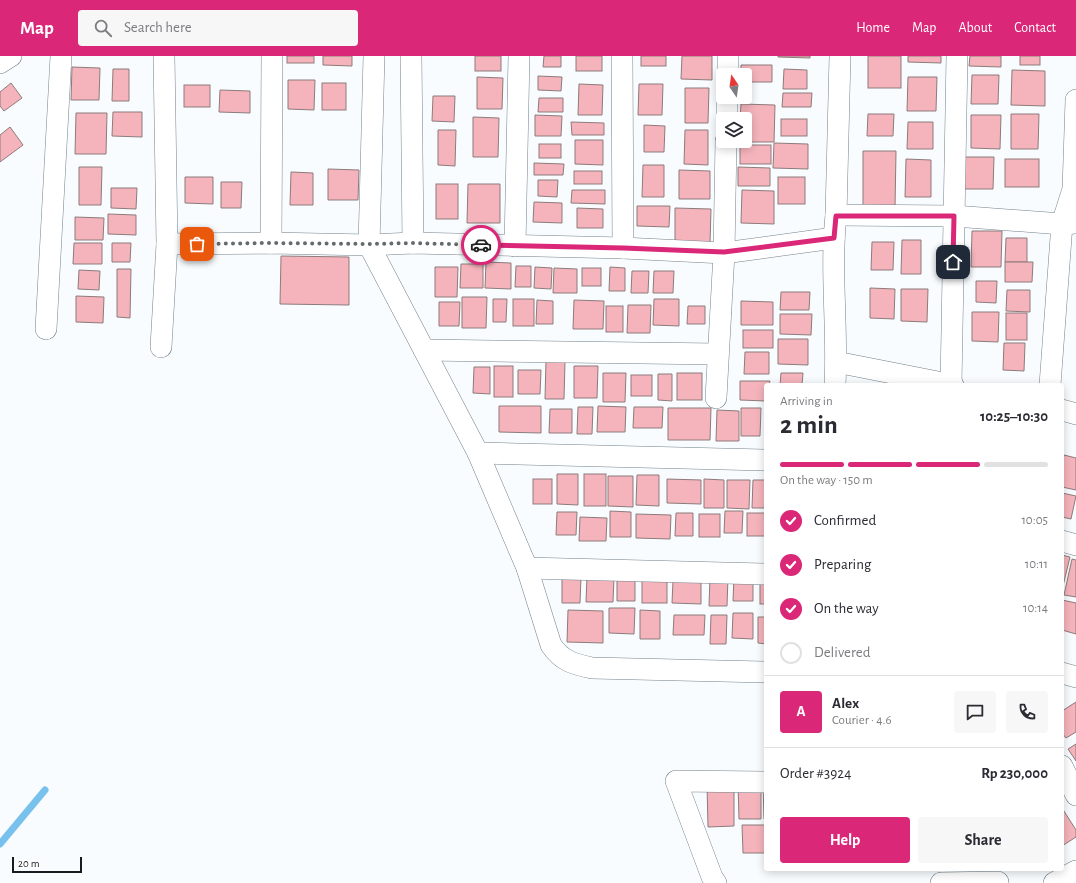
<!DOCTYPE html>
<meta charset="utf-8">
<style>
:root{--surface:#fff;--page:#f7f7f7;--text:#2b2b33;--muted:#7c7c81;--line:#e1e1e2;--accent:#db2777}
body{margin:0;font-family:"Alegreya Sans",sans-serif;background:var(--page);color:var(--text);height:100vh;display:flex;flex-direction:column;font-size:15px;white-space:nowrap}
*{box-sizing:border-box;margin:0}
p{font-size:13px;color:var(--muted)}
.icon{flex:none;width:22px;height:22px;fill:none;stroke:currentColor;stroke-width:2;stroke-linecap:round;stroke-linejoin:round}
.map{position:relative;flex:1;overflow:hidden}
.panel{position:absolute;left:764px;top:327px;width:300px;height:488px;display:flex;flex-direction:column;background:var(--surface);border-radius:4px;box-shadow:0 2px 10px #0003}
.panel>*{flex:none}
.needle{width:26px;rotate:347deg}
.tools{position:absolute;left:716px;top:12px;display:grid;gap:8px}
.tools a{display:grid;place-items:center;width:36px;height:36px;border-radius:4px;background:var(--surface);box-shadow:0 2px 10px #0003;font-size:20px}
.scale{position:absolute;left:12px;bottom:10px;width:70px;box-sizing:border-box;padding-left:4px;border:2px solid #161c1f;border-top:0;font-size:11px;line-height:14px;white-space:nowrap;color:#161c1f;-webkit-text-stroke:3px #fff;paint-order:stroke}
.pin{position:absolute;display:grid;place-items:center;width:34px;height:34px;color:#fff;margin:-17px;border-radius:8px;box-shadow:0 2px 6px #0006}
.courier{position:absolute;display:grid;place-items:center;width:40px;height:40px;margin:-20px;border:3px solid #db2777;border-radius:50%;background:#fff;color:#222;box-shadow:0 1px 5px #0007}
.summary em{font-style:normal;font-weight:700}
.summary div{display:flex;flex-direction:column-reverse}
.summary{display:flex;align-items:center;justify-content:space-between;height:68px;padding:0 16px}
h1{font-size:26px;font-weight:700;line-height:30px}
.bar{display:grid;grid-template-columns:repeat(4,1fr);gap:6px 4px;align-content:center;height:48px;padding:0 16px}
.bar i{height:5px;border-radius:3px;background:var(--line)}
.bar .selected{background:var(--accent)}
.bar p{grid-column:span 4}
.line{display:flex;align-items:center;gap:10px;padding:0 16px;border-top:1px solid var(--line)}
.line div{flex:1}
.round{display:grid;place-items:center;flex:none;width:42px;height:42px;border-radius:4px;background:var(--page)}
ol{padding:0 16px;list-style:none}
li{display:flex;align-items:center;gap:12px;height:44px}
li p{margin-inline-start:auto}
li .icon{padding:4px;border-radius:50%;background:var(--accent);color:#fff;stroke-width:4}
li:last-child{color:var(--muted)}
li i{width:22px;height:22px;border:2px solid var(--line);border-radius:50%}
.primary-button{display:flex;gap:8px;margin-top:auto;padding:8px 16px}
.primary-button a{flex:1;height:46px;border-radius:4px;background:var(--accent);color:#fff;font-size:16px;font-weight:700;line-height:46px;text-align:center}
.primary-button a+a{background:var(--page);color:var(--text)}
header{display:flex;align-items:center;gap:24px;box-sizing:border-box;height:56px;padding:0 20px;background:var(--accent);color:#fff}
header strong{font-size:19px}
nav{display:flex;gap:22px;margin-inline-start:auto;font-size:14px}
.search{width:280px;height:36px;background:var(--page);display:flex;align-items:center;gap:10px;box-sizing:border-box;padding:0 14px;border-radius:4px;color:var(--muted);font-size:15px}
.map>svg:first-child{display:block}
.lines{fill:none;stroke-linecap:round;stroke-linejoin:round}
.stream{stroke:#77c1ec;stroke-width:7}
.building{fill:#f5b4bb;stroke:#8d7b7c}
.minor-casing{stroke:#73828c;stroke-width:22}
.minor{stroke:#fff;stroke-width:21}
.done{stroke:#656a6d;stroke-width:4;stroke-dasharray:0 7.2}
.route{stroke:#db2777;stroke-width:5}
</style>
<header>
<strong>Map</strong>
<div class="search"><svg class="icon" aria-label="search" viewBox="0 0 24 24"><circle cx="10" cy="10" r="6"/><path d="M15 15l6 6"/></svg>Search here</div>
<nav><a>Home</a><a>Map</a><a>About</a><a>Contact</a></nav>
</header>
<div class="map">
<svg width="1076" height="827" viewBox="0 0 1076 827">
<rect width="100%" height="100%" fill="#f8fcfe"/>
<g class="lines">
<!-- stream -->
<path class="stream" d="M0,788L45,734"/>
</g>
<!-- building -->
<g class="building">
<rect x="287" y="0" width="27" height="7"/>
<path d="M323,0H352V10L323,9Z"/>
<rect x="475" y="0" width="26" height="15"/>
<path d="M544,0H561V11H543Z"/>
<rect x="576" y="0" width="26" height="15"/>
<rect x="641" y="0" width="25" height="10"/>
<path d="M682,0H712V24L681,23Z"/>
<path d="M778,0H810V2L778,1Z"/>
<rect x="868" y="0" width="33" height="32"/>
<path d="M908,0H941V7L908,6Z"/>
<path d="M970,0H1001V11L969,10Z"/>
<rect x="1020" y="0" width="20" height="9"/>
<path d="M741,9H772V26H745V19H741Z"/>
<path d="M72,11L100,12L99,44H71Z"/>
<path d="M113,13H129V45H112Z"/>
<path d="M784,13L807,14V33H783Z"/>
<path d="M1012,14L1045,15V50L1011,49Z"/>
<path d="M972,19H999L998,48H971Z"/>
<path d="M538,20L562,21L561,35L538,34Z"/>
<path d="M477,21L503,22L502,53H477Z"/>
<path d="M908,21H937L936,55H907Z"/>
<path d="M288,24H315L314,54L288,53Z"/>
<path d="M11,27L22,42L4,55L0,50V36Z"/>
<rect x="322" y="27" width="24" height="27"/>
<path d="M579,28L603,29L602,59H578Z"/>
<path d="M639,28H663L662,59H638Z"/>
<rect x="184" y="29" width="26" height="22"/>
<path d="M685,32H709L708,67H685Z"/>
<path d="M220,34L250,35V57L219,56Z"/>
<path d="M783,37H812L811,51H782Z"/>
<path d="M433,40H455L454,66L432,65Z"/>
<path d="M539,42H563V56H538Z"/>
<path d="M741,48L775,49L774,86H740L745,85V63H740Z"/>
<path d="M113,56H142V81L112,80Z"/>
<path d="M76,57H107L106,98H75Z"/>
<path d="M868,58H894L893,80H867Z"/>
<path d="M1011,58H1039L1038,93H1011Z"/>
<path d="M535,59L562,60L561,80H535Z"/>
<path d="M971,59H1001L1000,93L971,92Z"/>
<path d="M473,61L499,62L498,101H473Z"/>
<rect x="781" y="63" width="26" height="17"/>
<path d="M571,66L604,67V79H572Z"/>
<path d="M908,66H933V93H907Z"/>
<path d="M644,69L665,70L664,96H644Z"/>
<path d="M10,71L23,89L0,106V79Z"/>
<path d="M438,74H456L455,110L438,109Z"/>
<path d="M685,74H708V109L684,108Z"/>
<path d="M575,84H603V109L575,108Z"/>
<path d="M774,87L808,88V113L773,112Z"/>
<rect x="539" y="88" width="22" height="14"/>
<rect x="740" y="89" width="31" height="19"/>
<path d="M863,95H896L895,152H863Z"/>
<path d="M964,101H994L993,133H964Z"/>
<path d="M906,103L931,104V141H905Z"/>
<rect x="1005" y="103" width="34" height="28"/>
<path d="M534,107L564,108L563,119H534Z"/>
<path d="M643,109H664V141H642Z"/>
<path d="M79,111H102L101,149H79Z"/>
<path d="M738,111L770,112V130H738Z"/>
<path d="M328,113L359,114L358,144H328Z"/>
<path d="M679,114L710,115V143H679Z"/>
<rect x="574" y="115" width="28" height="13"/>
<path d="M291,116L313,117V149H290Z"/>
<path d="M185,121H213V148L185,147Z"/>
<rect x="778" y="121" width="27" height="27"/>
<path d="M538,124H558L557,141L538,140Z"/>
<path d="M221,126H242L241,152H221Z"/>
<rect x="436" y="128" width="22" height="35"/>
<path d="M468,128H500V167H467Z"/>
<path d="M111,132H137L136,153L111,152Z"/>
<path d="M572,134H605V148L571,147Z"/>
<path d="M742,134L774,135V168L741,167Z"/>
<path d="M534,146L562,147V167L533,166Z"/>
<path d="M637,150H670L669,171L637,170Z"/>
<path d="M577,152L603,153V172H577Z"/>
<path d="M675,152L711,153L710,187L675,186Z"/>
<path d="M108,158L136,159V179L108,178Z"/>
<path d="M75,161L104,162L103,184H75Z"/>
<path d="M972,175H1002L1001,211H971Z"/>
<path d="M1006,182H1027V206H1005Z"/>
<path d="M902,184H921V218H901Z"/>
<path d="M872,186H894L893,214H871Z"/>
<path d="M74,187H102V208H73Z"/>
<path d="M112,187H131L130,206H112Z"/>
<path d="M281,200L349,201V249L280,248Z"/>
<path d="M486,206L511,207V233L485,232Z"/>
<path d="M1005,206H1033L1032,226H1005Z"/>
<path d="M461,208H483V232H460Z"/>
<path d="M516,210H531V231H515Z"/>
<path d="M435,211H458L457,241H435Z"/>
<path d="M535,211L552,212L551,233L534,232Z"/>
<path d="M610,211L625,212V235H609Z"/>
<path d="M554,212L577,213V237H553Z"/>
<rect x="582" y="212" width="19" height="18"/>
<path d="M117,213H131L130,262L117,261Z"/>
<path d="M79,214L100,215L99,234L78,233Z"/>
<path d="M632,215H649L648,237H631Z"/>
<path d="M654,215H674L673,237H653Z"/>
<path d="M976,225H997L996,247L976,246Z"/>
<path d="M870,232L895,233L894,263L870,262Z"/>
<path d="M901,233H928L927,266L901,265Z"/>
<path d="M1007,234H1030V256L1006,255Z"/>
<path d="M781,236H810L809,254H780Z"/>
<path d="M76,240L104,241L103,267L76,266Z"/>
<path d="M462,241H487L486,272H462Z"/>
<path d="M493,243H507L506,266H493Z"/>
<rect x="513" y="243" width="21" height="27"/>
<path d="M654,243H679V270L653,269Z"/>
<path d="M537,244L553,245V268H536Z"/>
<path d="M574,244L604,245L603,273H573Z"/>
<path d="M741,245L773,246V269H741Z"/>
<path d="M439,246H460L459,270H439Z"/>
<path d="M628,249H651L650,277H627Z"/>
<rect x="606" y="250" width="17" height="26"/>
<path d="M688,250H705V268H687Z"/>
<path d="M972,256H999L998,286L972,285Z"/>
<rect x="1006" y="257" width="21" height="27"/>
<path d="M780,258H812L811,279L780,278Z"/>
<rect x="743" y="274" width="30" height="18"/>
<path d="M778,283H808V309L778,308Z"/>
<path d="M1004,287H1025L1024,315L1003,314Z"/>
<path d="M745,296H769V318H744Z"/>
<path d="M546,305H565L564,343H545Z"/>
<rect x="494" y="310" width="19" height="31"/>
<path d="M574,310H598L597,342H574Z"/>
<path d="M474,311H490V338L473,337Z"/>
<path d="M518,314H541L540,338H518Z"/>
<path d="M603,317H626L625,346H603Z"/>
<rect x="677" y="317" width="25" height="27"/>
<path d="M781,317H803L802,329H780Z"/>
<path d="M658,318H672V345L658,344Z"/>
<rect x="631" y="319" width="21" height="21"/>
<path d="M740,325H770L769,329H766V345L740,344Z"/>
<path d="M499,350H541V377L499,376Z"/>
<path d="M598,350L626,351L625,376H597Z"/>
<path d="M578,351H593L592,378H577Z"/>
<path d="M634,351H663L662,372H633Z"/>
<path d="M668,352H711L710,384H668Z"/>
<path d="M741,352H761L760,380H741Z"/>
<path d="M550,353H572V377H549Z"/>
<path d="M717,354L739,355V385H716Z"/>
<path d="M1064,399L1076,402V434L1062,431V408Z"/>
<path d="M557,418H578V449L557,448Z"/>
<rect x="584" y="418" width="22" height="32"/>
<path d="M637,419H659V450L636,449Z"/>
<path d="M608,420H633V451L608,450Z"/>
<rect x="533" y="423" width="19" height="25"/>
<path d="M667,423L701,424V448L667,447Z"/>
<path d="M704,423L724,424V452H704Z"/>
<path d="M727,424H750L749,453L727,452Z"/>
<path d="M753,424H766V452H752Z"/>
<path d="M1062,437L1076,440L1071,463L1062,461Z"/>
<path d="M610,455L631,456V481H610Z"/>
<path d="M725,455H743L742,477H724Z"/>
<path d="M557,456H577L576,479H556Z"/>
<path d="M676,457H693V480H675Z"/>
<rect x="747" y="457" width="19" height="23"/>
<path d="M636,458L671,459L670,483L636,482Z"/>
<rect x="699" y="458" width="21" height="23"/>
<path d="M580,461L607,462L606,485H579Z"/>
<path d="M1062,499L1070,501L1062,534Z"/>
<path d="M1072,503L1076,504V541L1064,539Z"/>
<path d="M617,519L635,520V545H617Z"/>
<path d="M562,520H581L580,547H562Z"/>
<path d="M734,520H753V545H733Z"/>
<path d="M587,521H614L613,546H586Z"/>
<path d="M710,521H728L727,550H709Z"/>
<rect x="760" y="521" width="6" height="27"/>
<rect x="642" y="523" width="25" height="24"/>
<path d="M673,525H701V548L672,547Z"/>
<path d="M1062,544L1076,547V578L1062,574Z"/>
<path d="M609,552H635L634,578L609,577Z"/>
<path d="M568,554L603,555V587L567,586Z"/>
<path d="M640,554L660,555V583H640Z"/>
<path d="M733,557H753V583L732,582Z"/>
<path d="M674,559H705L704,579H673Z"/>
<path d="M711,559H727L726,588H710Z"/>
<path d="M758,561H766V588L758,587Z"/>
<path d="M1076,646V676L1066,682L1062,677V655Z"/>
<path d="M1076,688V705L1068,693Z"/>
<path d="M738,727H761V763H739Z"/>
<path d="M763,727H766V762L764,763Z"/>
<path d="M707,728H734V770L708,771Z"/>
<path d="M1062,752L1076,774V781L1062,790Z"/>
<path d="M742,769H766V797H743Z"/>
</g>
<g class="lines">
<!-- minor casing -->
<g class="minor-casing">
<g id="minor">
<path d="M374,0L369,189L478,397L527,512L551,589C562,605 573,608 592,612L766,616"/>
<path d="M411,0L413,187"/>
<path d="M622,0L623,192"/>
<path d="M0,7L11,0"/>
<path d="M728,19V0"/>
<path d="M727,63V41"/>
<path d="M836,159L954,160L1062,168L1075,167"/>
<path d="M271,187L272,0"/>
<path d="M167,188L271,187L369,189L413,187L623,192L724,197L834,182"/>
<path d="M515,190L519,0"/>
<path d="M46,273L61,0"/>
<path d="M161,291L167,188L164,0"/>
<path d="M424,294L718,298"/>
<path d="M836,306L953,329"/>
<path d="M835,329C838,273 830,216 836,159L840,0"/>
<path d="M951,329L957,0"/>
<path d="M1050,329L1062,168L1073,133L1076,44"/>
<path d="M716,342L724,197L726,85"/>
<path d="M1062,354L1076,358"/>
<path d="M478,397L766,404"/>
<path d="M1062,485L1076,489"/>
<path d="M527,512L766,518"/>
<path d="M1062,617L1076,621"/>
<path d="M1062,710L1076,739"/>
<path d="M716,827L712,821L676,725L766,726"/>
<path d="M941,827L998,826"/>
<path d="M1054,827L1076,815"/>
</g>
</g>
<!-- minor -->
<use href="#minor" class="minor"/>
</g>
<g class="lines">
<!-- done -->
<path class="done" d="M197,188L271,187L368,188L413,187L481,189"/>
<!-- route -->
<path class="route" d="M481,189L623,192L724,196L834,182L836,160H954L953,206"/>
</g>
</svg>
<div class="tools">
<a><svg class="needle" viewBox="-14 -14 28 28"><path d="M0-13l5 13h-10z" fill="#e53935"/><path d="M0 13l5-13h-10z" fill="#7c7c81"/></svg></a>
<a><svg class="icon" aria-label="layers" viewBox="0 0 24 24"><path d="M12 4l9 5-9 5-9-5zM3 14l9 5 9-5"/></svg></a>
</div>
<div class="scale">20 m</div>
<div class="pin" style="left:197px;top:188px;background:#ea580c"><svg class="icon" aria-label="bag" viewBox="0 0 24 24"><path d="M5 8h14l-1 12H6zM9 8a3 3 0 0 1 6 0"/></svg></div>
<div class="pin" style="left:953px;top:206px;background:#1f2937"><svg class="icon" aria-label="home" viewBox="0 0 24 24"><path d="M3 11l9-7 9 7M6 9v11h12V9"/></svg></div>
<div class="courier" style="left:481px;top:189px"><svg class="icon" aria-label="car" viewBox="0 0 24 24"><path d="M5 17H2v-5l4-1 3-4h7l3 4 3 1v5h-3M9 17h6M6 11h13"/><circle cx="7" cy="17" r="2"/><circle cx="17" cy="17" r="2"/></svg></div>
<section class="panel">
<div class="summary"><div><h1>2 min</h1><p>Arriving in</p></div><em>10:25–10:30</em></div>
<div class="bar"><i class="selected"></i><i class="selected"></i><i class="selected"></i><i></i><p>On the way · 150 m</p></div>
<ol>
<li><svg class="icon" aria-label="check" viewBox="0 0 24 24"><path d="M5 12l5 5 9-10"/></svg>Confirmed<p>10:05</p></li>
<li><svg class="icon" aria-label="check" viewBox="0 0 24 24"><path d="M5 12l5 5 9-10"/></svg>Preparing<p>10:11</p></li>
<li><svg class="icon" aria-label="check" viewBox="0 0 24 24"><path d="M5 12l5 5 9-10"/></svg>On the way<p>10:14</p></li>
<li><i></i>Delivered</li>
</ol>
<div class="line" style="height:72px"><b class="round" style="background:var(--accent);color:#fff">A</b><div><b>Alex</b><p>Courier · 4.6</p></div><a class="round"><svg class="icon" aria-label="chat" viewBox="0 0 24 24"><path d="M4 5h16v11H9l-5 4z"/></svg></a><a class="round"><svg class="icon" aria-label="phone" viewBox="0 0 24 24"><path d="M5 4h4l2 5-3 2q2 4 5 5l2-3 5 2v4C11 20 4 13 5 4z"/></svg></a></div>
<div class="line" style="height:52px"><div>Order #3924</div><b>Rp 230,000</b></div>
<div class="primary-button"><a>Help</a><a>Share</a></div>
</section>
</div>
